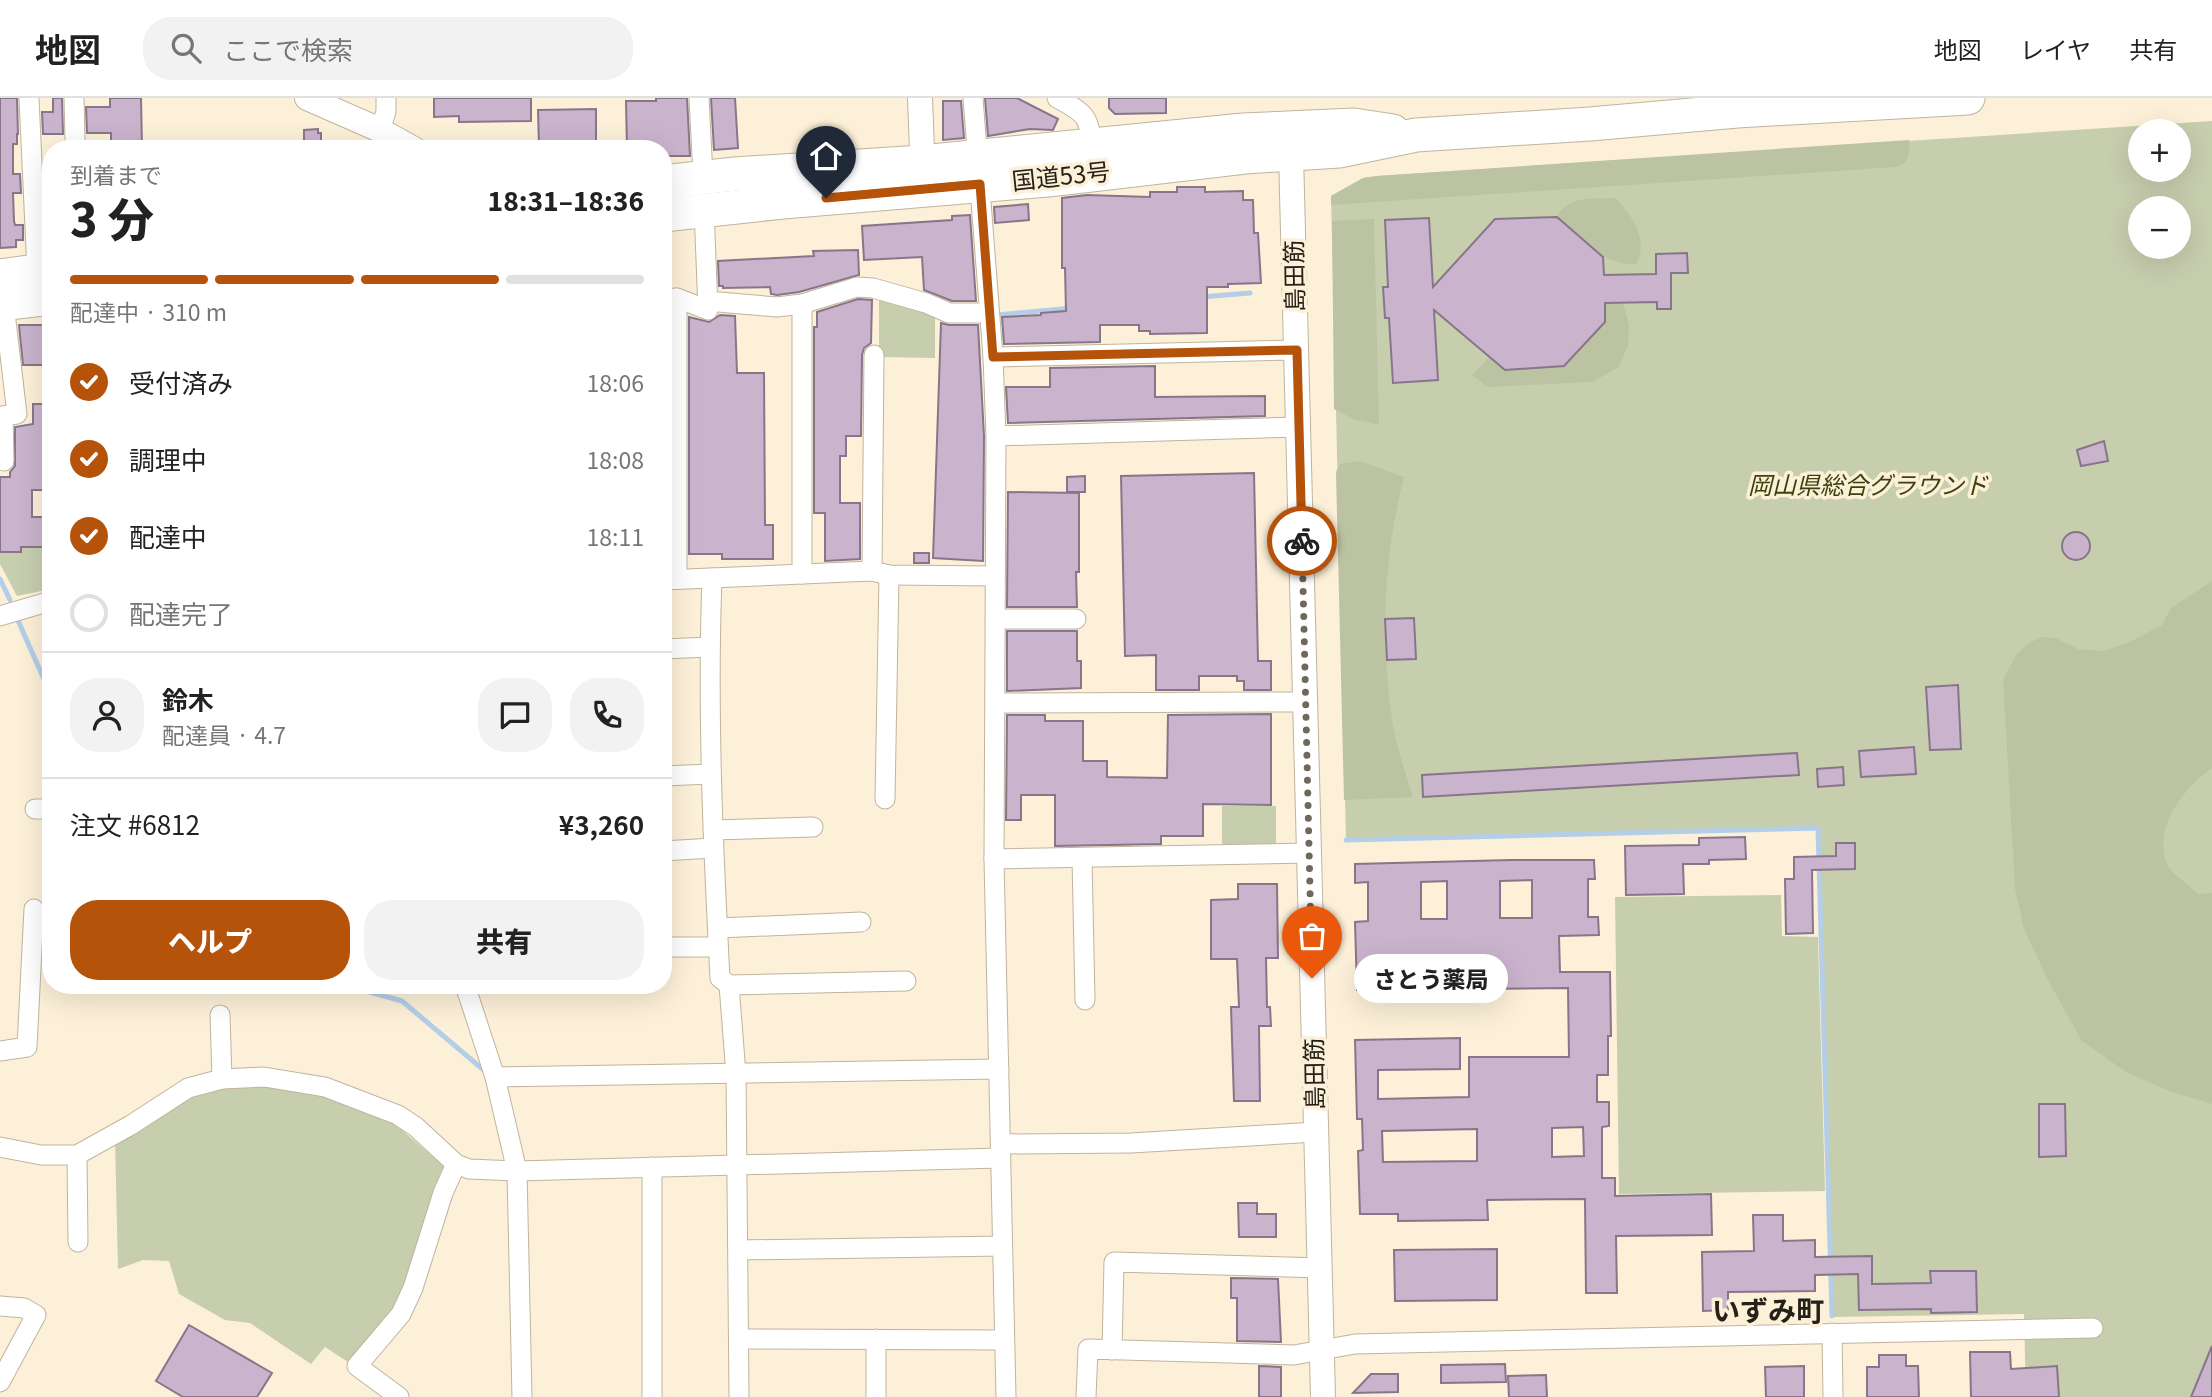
<!DOCTYPE html>
<html lang="ja">
<meta charset="utf-8">
<style>
:root{--surface:#fff;--page:#f2f2f2;--text:#222;--muted:#767676;--line:#e0e0e0;--accent:#b45309}
body{margin:0;font-family:Georgia,"Noto Sans JP",serif;background:var(--page);color:var(--text);height:100vh;display:flex;flex-direction:column;font-size:26px;white-space:nowrap}
*{box-sizing:border-box;margin:0}
p{font-size:23px;color:var(--muted)}
.icon{flex:none;width:38px;height:38px;fill:none;stroke:currentColor;stroke-width:2;stroke-linecap:round;stroke-linejoin:round}
.map{position:relative;flex:1;overflow:hidden}
.drawer{position:absolute;left:42px;top:42px;width:630px;height:854px;display:flex;flex-direction:column;background:var(--surface);border-radius:28px;box-shadow:0 7px 28px #0002}
.drawer>*{flex:none}
.buttons{position:absolute;left:2128px;top:21px;display:grid;gap:14px}
.buttons a{display:grid;place-items:center;width:63px;height:63px;border-radius:50%;background:var(--surface);box-shadow:0 7px 28px #0002;font-size:35px}
.pin{position:absolute;display:grid;place-items:center;width:60px;height:60px;color:#fff;margin:-72px -30px;border-radius:50% 50% 50% 0;rotate:-45deg;box-shadow:0 0 7px #0007}
.pin .icon{rotate:45deg}
.courier{position:absolute;display:grid;place-items:center;width:70px;height:70px;margin:-35px;border:5px solid #b45309;border-radius:50%;background:#fff;color:#222;box-shadow:0 2px 9px #0007}
.bubble{position:absolute;height:49px;border-radius:24px;background:var(--surface);box-shadow:0 7px 28px #0002;font-size:23px;font-weight:800;line-height:49px;text-align:center}
.overview em{font-style:normal;font-weight:800}
.overview div{display:flex;flex-direction:column-reverse}
.overview{display:flex;align-items:center;justify-content:space-between;height:119px;padding:0 28px}
h1{font-size:46px;font-weight:800;line-height:52px}
.bar{display:grid;grid-template-columns:repeat(4,1fr);gap:10px 7px;align-content:center;height:84px;padding:0 28px}
.bar i{height:9px;border-radius:5px;background:var(--line)}
.bar .selected{background:var(--accent)}
.bar p{grid-column:span 4}
.line{display:flex;align-items:center;gap:18px;padding:0 28px;border-top:2px solid var(--line)}
.line div{flex:1}
.round{display:grid;place-items:center;flex:none;width:74px;height:74px;border-radius:28px;background:var(--page)}
ol{padding:0 28px;list-style:none}
li{display:flex;align-items:center;gap:21px;height:77px}
li p{margin-inline-start:auto}
li .icon{padding:7px;border-radius:50%;background:var(--accent);color:#fff;stroke-width:4}
li:last-child{color:var(--muted)}
li i{width:38px;height:38px;border:4px solid var(--line);border-radius:50%}
.action{display:flex;gap:14px;margin-top:auto;padding:14px 28px}
.action a{flex:1;height:80px;border-radius:28px;background:var(--accent);color:#fff;font-size:28px;font-weight:800;line-height:80px;text-align:center}
.action a+a{background:var(--page);color:var(--text)}
header{display:flex;align-items:center;gap:42px;box-sizing:border-box;height:98px;padding:0 35px;background:var(--surface);border-bottom:2px solid var(--line)}
header strong{font-size:33px}
nav{display:flex;gap:38px;margin-inline-start:auto;font-size:24px}
.search{width:490px;height:63px;background:var(--page);display:flex;align-items:center;gap:18px;box-sizing:border-box;padding:0 24px;border-radius:28px;color:var(--muted);font-size:26px}
.map>svg:first-child{display:block}
.green{fill:#c7ceae;fill-rule:evenodd}
.forest{fill:#bcc3a3}
.lines{fill:none;stroke-linecap:round;stroke-linejoin:round}
.stream{stroke:#b3cee6;stroke-width:5}
.building{fill:#cab3cd;stroke:#877689;stroke-width:2;fill-rule:evenodd}
.minor-casing{stroke:#c0b49d;stroke-width:21}
.tertiary-casing{stroke:#c0b49d;stroke-width:26}
.trunk-casing{stroke:#c0b49d;stroke-width:35}
.minor{stroke:#fff;stroke-width:19}
.tertiary{stroke:#fff;stroke-width:24}
.trunk{stroke:#fff;stroke-width:33}
.done{stroke:#70695b;stroke-width:7;stroke-dasharray:0 12.6}
.route{stroke:#b45309;stroke-width:9}
.labels{text-anchor:middle;stroke-width:7;stroke-linejoin:round;paint-order:stroke}
.street-label{font-size:24px;fill:#252118;stroke:#fcf0d8}
.park-label{font-size:24px;font-style:italic;fill:#3b420c;stroke:#fcf0d8}
.quarter-label{font-size:28px;font-weight:bold;fill:#252118;stroke:#fcf0d8}
</style>
<header>
<strong>地図</strong>
<div class="search"><svg class="icon" aria-label="search" viewBox="0 0 24 24"><circle cx="10" cy="10" r="6"/><path d="M15 15l6 6"/></svg>ここで検索</div>
<nav><a>地図</a><a>レイヤ</a><a>共有</a></nav>
</header>
<div class="map">
<svg width="2212" height="1299" viewBox="0 0 2212 1299">
<rect width="100%" height="100%" fill="#fcf0d8"/>
<!-- green -->
<g class="green">
<path d="M2212,23V1299H2026L2024,1216L1834,1219L1819,728L1346,741L1331,98L1363,80L1377,78ZM2140,33H2179V72H2140ZM2140,110H2179V149H2140Z"/>
<path d="M879,197L935,216V260L879,259Z"/>
<path d="M22,449H51V491L17,498L0,466V455H22Z"/>
<rect x="1222" y="708" width="54" height="43"/>
<path d="M1781,797L1782,838L1818,839L1825,1093L1619,1096L1615,799Z"/>
<path d="M270,986L341,1001L388,1020L447,1071L409,1190L351,1266L325,1249L311,1266L250,1225L225,1222L179,1196L169,1163L143,1162L118,1171L115,1042L193,996L215,989Z"/>
</g>
<!-- forest -->
<g class="forest">
<path d="M1909,42C1910,56 1910,65 1895,69L1331,107V98L1363,80L1377,78Z"/>
<path d="M1615,100C1632,116 1650,144 1636,166C1603,169 1580,139 1557,119C1569,96 1592,102 1615,100Z"/>
<path d="M1374,121L1379,327L1353,321L1334,311L1332,123Z"/>
<path d="M1605,205H1623L1629,227L1628,248L1618,270L1592,284L1487,289L1472,277L1489,259L1505,272L1564,268L1605,224Z"/>
<path d="M1360,363L1404,379C1384,457 1380,541 1392,621C1396,648 1405,674 1413,699L1344,702L1336,374L1340,366Z"/>
<path d="M2212,483V670C2184,690 2152,730 2167,766C2169,774 2191,788 2198,796L2212,795V1006L2172,994L2126,974L2082,943L2050,886L2024,831L2015,791L2003,581L2017,556L2029,545L2042,539L2056,540L2078,551L2103,553L2128,545L2162,527L2171,510Z"/>
</g>
<g class="lines">
<!-- stream -->
<g class="stream">
<path d="M1201,199L1250,195"/>
<path d="M997,217L1072,210"/>
<path d="M0,481L10,502"/>
<path d="M16,518L51,597"/>
<path d="M1346,742L1818,730L1832,1218"/>
<path d="M177,887L366,893L402,903L486,974"/>
</g>
</g>
<!-- building -->
<g class="building">
<path d="M0,0H17L18,36H17V46H13V76H20L21,95H13L14,123L15,127H23V142H16V149L0,150Z"/>
<path d="M53,0H62L63,36H43L42,14H53Z"/>
<path d="M110,0H141L142,51H111V35H87L86,9H110Z"/>
<path d="M434,0H531V23L459,24V18L434,19Z"/>
<path d="M656,0H687L690,58H663V51H627L626,3H656Z"/>
<path d="M711,0H735L738,50L714,52Z"/>
<path d="M985,0H1017L1058,21L1053,32L1030,31L988,38Z"/>
<path d="M1109,0H1166V15L1115,16L1109,10Z"/>
<path d="M943,3H961L964,40L943,42Z"/>
<path d="M596,11V47L539,48L538,12Z"/>
<path d="M318,31V35H321V51H304V32Z"/>
<path d="M45,76H51V94L46,95Z"/>
<path d="M1177,89H1205V94L1243,93V102H1253L1254,135H1258L1261,185L1228,186V189H1207V235L1150,236V233H1139V227H1100V244L1004,246L1002,219L1041,217V215L1066,213L1065,170H1062V100L1087,97L1150,99V94H1177Z"/>
<path d="M1028,106L1029,122L995,125L994,109Z"/>
<path d="M970,117L976,203H952L924,192L922,159L864,162L862,128L952,122V118Z"/>
<path d="M1557,119L1603,159L1604,177L1656,176V156L1687,155L1688,175H1671V211H1657V204L1605,205V224L1564,268L1505,272L1434,212L1438,282L1393,285L1389,220H1385L1383,189H1388L1385,122L1429,120L1433,189L1495,121Z"/>
<path d="M858,152L859,177L799,194L777,197L771,196L770,189L723,190V188H719L718,163L814,158L813,153Z"/>
<path d="M858,201L872,202L871,245L864,250L862,257L861,338H846V358H840V405H860V461L825,463V415H814V229H817V214Z"/>
<path d="M720,217L735,218L737,275H764L765,427H773V461H722V456H689V219L709,224Z"/>
<rect x="663" y="219" width="2" height="148"/>
<path d="M941,225L949,227H978L984,338L983,463L933,460Z"/>
<path d="M19,227H51V253H43V267H23Z"/>
<path d="M1155,268V299L1265,298V318L1008,325L1006,289H1050V270Z"/>
<path d="M33,306H51V392H32V419H51V449H21V454H0V379H10V374L15,368V329L33,326Z"/>
<path d="M2104,343L2108,363L2081,368L2077,352Z"/>
<path d="M1254,375L1258,563H1271V592H1244V583H1237V578H1199V592H1156V557L1125,558L1121,378Z"/>
<path d="M1085,378V394H1067V379Z"/>
<path d="M1008,394L1079,395V474H1076L1077,509H1007Z"/>
<circle cx="2076" cy="448" r="14"/>
<rect x="914" y="455" width="15" height="10"/>
<path d="M1414,520L1416,561L1387,562L1385,521Z"/>
<path d="M1007,533H1077V563H1081V590L1007,593Z"/>
<path d="M1958,587L1961,651L1930,652L1926,589Z"/>
<path d="M1271,616V707L1203,706V738H1161V746L1055,748V697H1021V722H1006L1007,617H1045V623H1083V663H1107V679L1167,680L1168,617Z"/>
<path d="M1914,649L1916,676L1861,679L1859,653Z"/>
<path d="M1797,655L1799,677L1423,699L1422,677Z"/>
<path d="M1843,669L1844,687L1818,689L1817,671Z"/>
<path d="M1745,739L1746,761L1709,762V766H1683L1684,796L1626,797L1625,748L1699,747V740Z"/>
<path d="M1836,745H1855V771L1812,772L1813,835L1786,836L1785,781H1794V759L1836,758Z"/>
<path d="M1511,762H1594L1595,781H1588V819H1598L1599,837L1559,838L1560,874H1610L1611,938H1608V977H1597V1004H1609V1028L1602,1029V1080H1615V1098L1711,1096L1712,1137L1616,1138L1617,1195H1586L1585,1101L1487,1102L1488,1122L1398,1123V1116H1360L1358,1053L1363,1052L1362,1021H1357L1355,942L1460,940V971L1378,972V1001L1469,999V959H1569L1568,890L1357,892L1355,824L1368,823V784L1355,785V766ZM1532,782V820H1500V783ZM1447,783V821H1421V784ZM1583,1029L1584,1058L1552,1059V1030ZM1477,1031V1063L1383,1064L1382,1033Z"/>
<path d="M1238,786H1277L1278,860H1266L1267,909H1270L1271,928H1259L1260,1003H1234L1231,909H1239L1237,861H1211V802L1238,801Z"/>
<path d="M2039,1006H2065L2066,1058L2039,1059Z"/>
<path d="M1238,1105H1257V1116H1276V1139H1239Z"/>
<path d="M1753,1117H1783V1143L1815,1142V1159L1872,1158V1186L1931,1185L1930,1173H1976L1977,1214L1931,1215V1211L1859,1212L1858,1176L1815,1177V1193L1728,1194V1212L1703,1213L1702,1154L1754,1153Z"/>
<path d="M1497,1151V1202L1395,1203L1394,1152Z"/>
<path d="M1231,1180L1278,1181L1281,1244L1237,1243V1200H1231Z"/>
<path d="M189,1227L272,1275L257,1299H183L156,1283Z"/>
<path d="M2212,1248V1299H2191Z"/>
<path d="M1970,1254H2010L2011,1271L2057,1268L2059,1299H1971Z"/>
<path d="M1879,1257H1906V1268H1918L1919,1299H1867V1269H1879Z"/>
<path d="M1505,1266L1506,1284L1441,1285V1267Z"/>
<path d="M1259,1268L1281,1269V1299H1259Z"/>
<path d="M1804,1268V1299H1766L1765,1269Z"/>
<path d="M1371,1276H1398V1294L1353,1295Z"/>
<path d="M1546,1277L1547,1299H1509L1508,1278Z"/>
</g>
<g class="lines">
<!-- minor casing -->
<g class="minor-casing">
<g id="minor">
<path d="M29,0L37,173"/>
<path d="M74,0L75,42"/>
<path d="M699,0L703,78"/>
<path d="M973,0L993,259L996,338L994,761L1006,1299"/>
<path d="M1057,0C1091,18 1088,20 1093,56"/>
<path d="M380,32L386,14V0"/>
<path d="M677,200V481"/>
<path d="M665,201L677,200L708,212L704,111"/>
<path d="M707,203L777,209L802,206L857,189L873,190L926,205L949,215H989"/>
<path d="M993,259L1297,252"/>
<path d="M996,338L1299,329"/>
<path d="M4,363L3,318L17,316L4,206"/>
<path d="M872,473L874,257"/>
<path d="M802,476V206"/>
<path d="M712,480C707,614 713,747 720,880L729,887L906,883"/>
<path d="M663,482L872,473L889,477L995,478"/>
<path d="M0,518L51,503"/>
<path d="M995,521H1076"/>
<path d="M663,551L709,549"/>
<path d="M996,605L1306,604"/>
<path d="M663,678L711,676"/>
<path d="M885,701L889,477"/>
<path d="M35,711H51"/>
<path d="M713,732L813,729"/>
<path d="M663,753L713,750"/>
<path d="M1082,760L1085,902"/>
<path d="M994,761L1309,755"/>
<path d="M718,830L861,824"/>
<path d="M663,849H718"/>
<path d="M465,887L495,979L517,1073L522,1299"/>
<path d="M729,887L736,976L739,1299"/>
<path d="M220,917L222,981"/>
<path d="M0,953L27,949L34,811"/>
<path d="M495,979L999,971"/>
<path d="M1001,1046L1131,1045L1316,1034"/>
<path d="M0,1049L41,1057H77L131,1027L188,990L222,981L264,979L325,989L398,1017L416,1029L456,1066L469,1071L517,1073L1000,1060"/>
<path d="M77,1057L78,1144"/>
<path d="M652,1069V1299"/>
<path d="M739,1152L1002,1148"/>
<path d="M0,1208L24,1210L36,1217L0,1284"/>
<path d="M1832,1235L1833,1299"/>
<path d="M739,1241L1004,1242"/>
<path d="M876,1241V1299"/>
<path d="M1112,1252L1114,1164L1320,1170"/>
<path d="M399,1299L357,1268L401,1216L413,1190L443,1095L456,1066"/>
<path d="M1086,1299L1088,1251L1294,1257L1355,1246L2093,1230"/>
</g>
</g>
<!-- tertiary casing -->
<g class="tertiary-casing">
<g id="tertiary">
<path d="M307,0L380,32L414,51"/>
<path d="M920,0L923,80"/>
<path d="M1296,42L1291,56L1323,1299"/>
</g>
</g>
<!-- trunk casing -->
<g class="trunk-casing">
<g id="trunk">
<path d="M663,84L735,76L922,64L1243,32L1354,27L1393,33"/>
<path d="M663,117L783,104L1048,82L1245,59L1339,53L1416,37L1590,26L1737,13L1968,0"/>
<path d="M0,178L51,171"/>
<path d="M0,206L51,200"/>
</g>
</g>
<!-- minor -->
<use href="#minor" class="minor"/>
<!-- tertiary -->
<use href="#tertiary" class="tertiary"/>
<!-- trunk -->
<use href="#trunk" class="trunk"/>
</g>
<g class="lines">
<!-- done -->
<path class="done" d="M1302,443L1312,880"/>
<!-- route -->
<path class="route" d="M826,100L980,86L993,259L1297,252L1302,443"/>
</g>
<g class="labels">
<!-- street labels -->
<g class="street-label">
<text transform="translate(1061 79) rotate(-6)" y="8">国道53号</text>
<text transform="translate(1295 178) rotate(-91)" y="8">島田筋</text>
<text transform="translate(1315 976) rotate(-91)" y="8">島田筋</text>
</g>
<!-- park labels -->
<g class="park-label">
<text x="1868" y="396">岡山県総合グラウンド</text>
</g>
<!-- quarter labels -->
<g class="quarter-label">
<text x="1768" y="1223">いずみ町</text>
</g>
</g>
</svg>
<div class="buttons">
<a>+</a>
<a>−</a>
</div>
<div class="pin" style="left:1312px;top:880px;background:#ea580c"><svg class="icon" aria-label="bag" viewBox="0 0 24 24"><path d="M5 8h14l-1 12H6zM9 8a3 3 0 0 1 6 0"/></svg></div>
<div class="pin" style="left:826px;top:100px;background:#1f2937"><svg class="icon" aria-label="home" viewBox="0 0 24 24"><path d="M3 11l9-7 9 7M6 9v11h12V9"/></svg></div>
<div class="courier" style="left:1302px;top:443px"><svg class="icon" aria-label="bike" viewBox="0 0 24 24"><circle cx="6" cy="16" r="4"/><circle cx="18" cy="16" r="4"/><path d="M6 16l4-8h5l3 8M10 8l3 8H6M13 5h3"/></svg></div>
<div class="bubble" style="left:1354px;top:856px;width:154px">さとう薬局</div>
<section class="drawer">
<div class="overview"><div><h1>3 分</h1><p>到着まで</p></div><em>18:31–18:36</em></div>
<div class="bar"><i class="selected"></i><i class="selected"></i><i class="selected"></i><i></i><p>配達中 · 310 m</p></div>
<ol>
<li><svg class="icon" aria-label="check" viewBox="0 0 24 24"><path d="M5 12l5 5 9-10"/></svg>受付済み<p>18:06</p></li>
<li><svg class="icon" aria-label="check" viewBox="0 0 24 24"><path d="M5 12l5 5 9-10"/></svg>調理中<p>18:08</p></li>
<li><svg class="icon" aria-label="check" viewBox="0 0 24 24"><path d="M5 12l5 5 9-10"/></svg>配達中<p>18:11</p></li>
<li><i></i>配達完了</li>
</ol>
<div class="line" style="height:126px"><a class="round"><svg class="icon" aria-label="person" viewBox="0 0 24 24"><circle cx="12" cy="8" r="4"/><path d="M4 21q1-7 8-7t8 7"/></svg></a><div><b>鈴木</b><p>配達員 · 4.7</p></div><a class="round"><svg class="icon" aria-label="chat" viewBox="0 0 24 24"><path d="M4 5h16v11H9l-5 4z"/></svg></a><a class="round"><svg class="icon" aria-label="phone" viewBox="0 0 24 24"><path d="M5 4h4l2 5-3 2q2 4 5 5l2-3 5 2v4C11 20 4 13 5 4z"/></svg></a></div>
<div class="line" style="height:91px"><div>注文 #6812</div><b>¥3,260</b></div>
<div class="action"><a>ヘルプ</a><a>共有</a></div>
</section>
</div>
